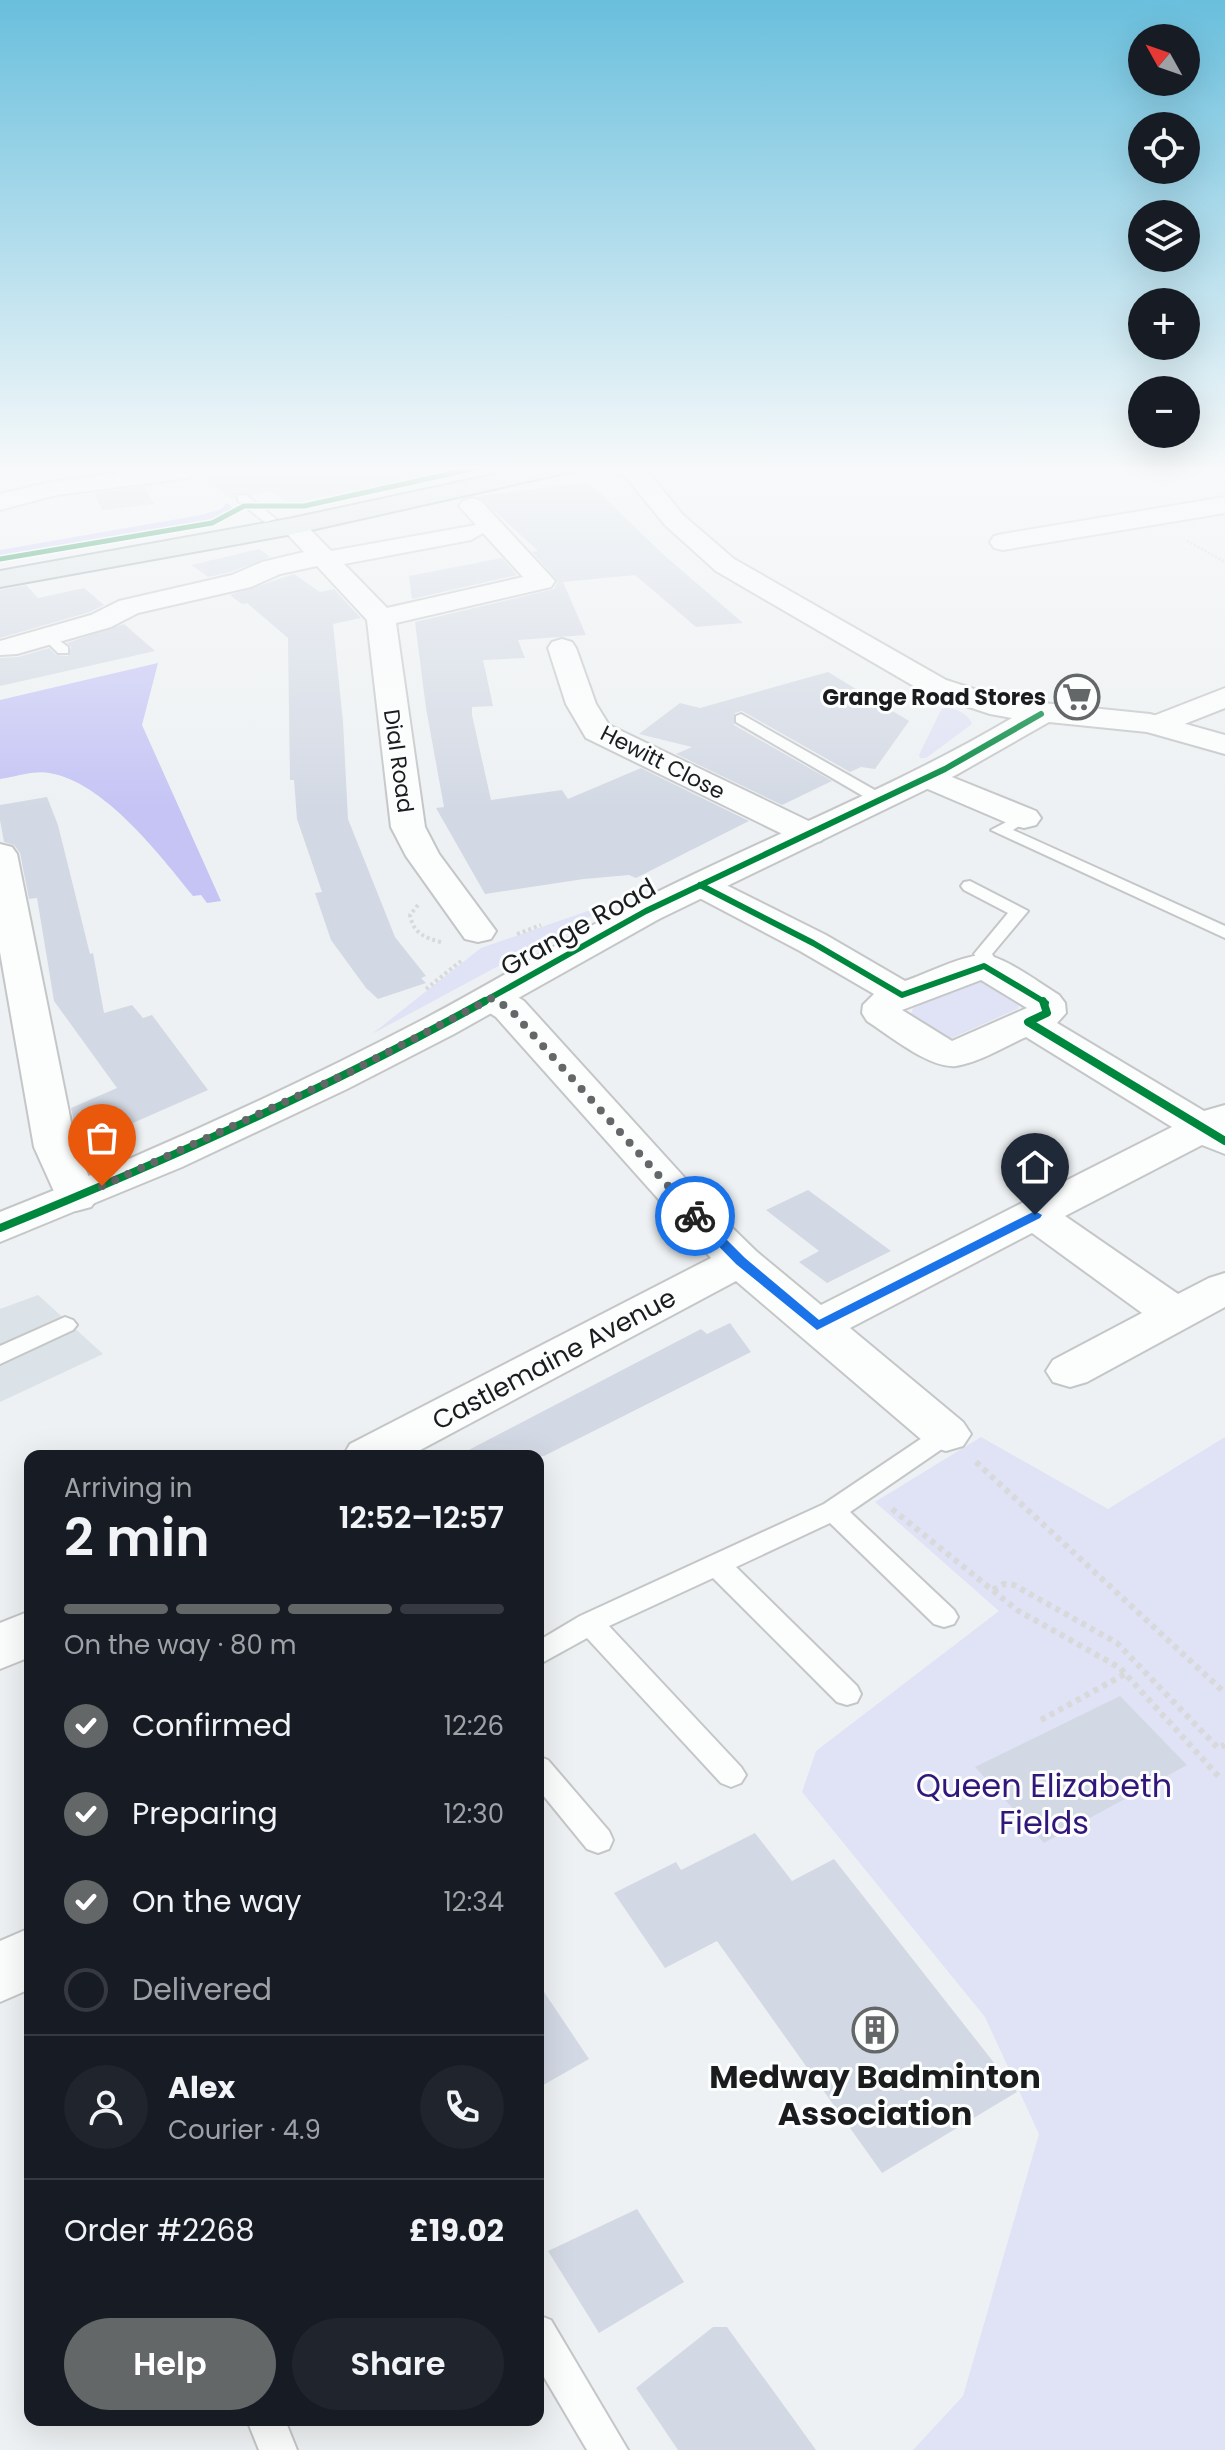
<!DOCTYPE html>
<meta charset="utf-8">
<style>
:root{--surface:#171b24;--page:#20242c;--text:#f1f3f6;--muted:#9ea1a6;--line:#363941;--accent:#646768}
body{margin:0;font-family:Poppins,sans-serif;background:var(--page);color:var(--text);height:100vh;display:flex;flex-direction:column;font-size:30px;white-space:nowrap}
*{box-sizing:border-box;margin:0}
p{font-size:26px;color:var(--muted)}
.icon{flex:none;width:44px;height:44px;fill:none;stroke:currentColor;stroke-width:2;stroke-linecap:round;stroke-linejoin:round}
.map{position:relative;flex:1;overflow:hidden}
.details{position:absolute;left:24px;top:1450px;width:520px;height:976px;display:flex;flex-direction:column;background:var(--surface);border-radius:16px;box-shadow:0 8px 32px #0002}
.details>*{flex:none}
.needle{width:52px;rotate:310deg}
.fabs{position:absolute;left:1128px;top:24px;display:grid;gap:16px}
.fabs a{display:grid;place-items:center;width:72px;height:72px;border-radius:50%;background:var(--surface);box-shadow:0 8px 32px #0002;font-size:40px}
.pin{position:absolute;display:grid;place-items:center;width:68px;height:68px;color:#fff;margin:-82px -34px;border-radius:50% 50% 50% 0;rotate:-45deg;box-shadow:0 0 8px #0007}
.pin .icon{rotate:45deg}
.courier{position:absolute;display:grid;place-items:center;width:80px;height:80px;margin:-40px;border:6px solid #1a73e8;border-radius:50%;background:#fff;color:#222;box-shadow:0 2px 10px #0007}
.headline em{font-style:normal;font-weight:600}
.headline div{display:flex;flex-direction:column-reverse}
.headline{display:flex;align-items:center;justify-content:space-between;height:136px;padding:0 40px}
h1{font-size:52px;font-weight:600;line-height:60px}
.bar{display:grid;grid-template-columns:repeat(4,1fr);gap:12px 8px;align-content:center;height:96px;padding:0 40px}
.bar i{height:10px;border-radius:6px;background:var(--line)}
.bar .current{background:var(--accent)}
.bar p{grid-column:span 4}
.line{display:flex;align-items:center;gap:20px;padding:0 40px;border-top:2px solid var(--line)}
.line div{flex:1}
.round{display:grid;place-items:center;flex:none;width:84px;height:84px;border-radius:42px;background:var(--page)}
ol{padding:0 40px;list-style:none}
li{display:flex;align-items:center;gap:24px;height:88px}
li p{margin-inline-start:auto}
li .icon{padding:8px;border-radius:50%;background:var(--accent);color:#fff;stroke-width:4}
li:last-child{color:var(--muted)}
li i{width:44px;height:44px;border:4px solid var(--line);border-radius:50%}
.cta{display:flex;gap:16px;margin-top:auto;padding:16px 40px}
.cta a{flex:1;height:92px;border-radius:48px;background:var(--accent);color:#fff;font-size:32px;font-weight:600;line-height:92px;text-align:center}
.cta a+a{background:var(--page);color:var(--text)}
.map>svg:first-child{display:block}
.built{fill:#dbe3e8}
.green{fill:#e0e2f5}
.forest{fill:#c5c4f5}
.building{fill:#d3d9e4}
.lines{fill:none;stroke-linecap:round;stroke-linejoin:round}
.lane-casing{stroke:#c4c6c7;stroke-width:4}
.street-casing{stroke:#c4c6c7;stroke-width:4}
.secondary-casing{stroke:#c4c6c7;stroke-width:4}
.primary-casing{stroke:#93a1a4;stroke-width:4}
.path-far2{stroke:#d8d9da;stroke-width:3;stroke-dasharray:2 2;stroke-linecap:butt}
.path-far1{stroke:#d8d9da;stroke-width:4;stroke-dasharray:3 3;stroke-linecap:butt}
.path{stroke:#d8d9da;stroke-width:6;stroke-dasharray:5 5;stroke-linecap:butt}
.lane{fill:#fcfdfd;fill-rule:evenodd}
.street{fill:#fcfdfd;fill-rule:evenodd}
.secondary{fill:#fcfdfd;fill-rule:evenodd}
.primary{fill:#dde3e5;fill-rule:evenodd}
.cycleway-far2-casing{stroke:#fcfefe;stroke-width:8}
.cycleway-far1-casing{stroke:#fcfefe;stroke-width:10}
.cycleway-casing{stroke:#fcfefe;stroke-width:13}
.cycleway-far2{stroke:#00873e;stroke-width:5}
.cycleway-far1{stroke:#00873e;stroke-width:6}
.cycleway{stroke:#00873e;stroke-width:8}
.route{fill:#1a73e8}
.done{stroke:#646768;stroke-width:8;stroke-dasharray:0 14.4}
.labels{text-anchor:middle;stroke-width:6;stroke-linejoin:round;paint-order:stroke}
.far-poi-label{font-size:22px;font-weight:bold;fill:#1a1c1d;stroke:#fcfefe;text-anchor:end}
.far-street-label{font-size:22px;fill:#1a1c1d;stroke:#fcfefe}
.street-label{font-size:26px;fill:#1a1c1d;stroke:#fcfefe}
.near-park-label{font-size:32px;fill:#31167b;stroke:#fcfefe}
.near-poi-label{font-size:32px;font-weight:bold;fill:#1a1c1d;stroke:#fcfefe}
</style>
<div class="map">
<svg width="1225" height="2450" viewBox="0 0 1225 2450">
<rect width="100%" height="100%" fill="#eef1f3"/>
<!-- built -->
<g class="built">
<path d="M196,466H430L439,474L296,506L270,491L234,500L202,478Z"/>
<path d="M38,1295L103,1354L0,1402V1309Z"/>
</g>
<!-- green -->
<g class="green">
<path d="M942,708C953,706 969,714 972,724L926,758H920L919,755Z"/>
<path d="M602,906L606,908L372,1034L481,948Z"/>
<path d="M977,981H984L1016,1001L1019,1008L952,1038L943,1035L911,1014L913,1008Z"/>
<path d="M981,1437L1108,1509L1225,1437V2450H913L963,2396L1039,2134L985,2017L802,1792L816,1751L999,1611L875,1502Z"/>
</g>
<!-- forest -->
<g class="forest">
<path d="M227,502L235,511L211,521L0,558V550L201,515L221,509Z"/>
<path d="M158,663L142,725L221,901L207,903L201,895L193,896C160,855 103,781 49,773C35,770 14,777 0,779V700Z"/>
</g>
<!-- building -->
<g class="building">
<path d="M588,482L665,556L743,623L696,627L635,575L563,582L586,635L518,640L525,658L483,660L493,706L472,707V715L491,800L562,790L568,799L641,768L749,821L636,878L629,875L584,879L485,894L436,808L444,807L426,708L415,622L554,589L558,581L532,552L538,551L478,496Z"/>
<path d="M144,487L154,504L102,510L94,493Z"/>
<path d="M259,549L270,557L231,572L208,577L192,565Z"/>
<path d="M502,558L517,575L412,599L409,576Z"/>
<path d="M294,574L320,592L334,589L361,618L333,624L343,722L348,819L395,937L426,976L421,978L426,983L378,999L366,988L331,940L315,893L322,892L297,819L294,780H290L288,638L247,603L242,604L230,595Z"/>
<path d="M26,585L38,598L84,588L104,605L90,612L0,638V590Z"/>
<path d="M124,624L155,651L0,686V658L18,657L49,648L56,655L68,656L71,647L67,643Z"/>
<path d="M828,672L909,721L875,769L861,767L850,772L742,711L735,713L734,725L832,781L782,805L676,754L692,747L639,734L680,703L700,708Z"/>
<path d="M47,797L58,825L90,954L93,953L104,1013L132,1005L143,1018L152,1015L208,1090L83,1145L78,1141L71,1108L117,1088L54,1001L37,898L29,899L20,853L14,845L4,842L0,820V805Z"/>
<path d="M808,1190L891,1251L827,1283L799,1262L819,1251L766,1210Z"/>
<path d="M730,1323L751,1352L544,1456H457L701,1329L707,1334Z"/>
<path d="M1120,1696L1187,1765L1044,1843L975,1767Z"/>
<path d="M755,1833L792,1881L834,1859L1017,2092L882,2173L717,1941L665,1968L614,1893L676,1862L681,1870Z"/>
<path d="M538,1983L589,2059L538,2088Z"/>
<path d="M637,2209L684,2282L599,2333L548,2251Z"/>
<path d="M713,2327H727L816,2450H678L636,2388Z"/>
</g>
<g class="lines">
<!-- lane casing -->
<g class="lane-casing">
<g id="lane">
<path d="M443,466H455L457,468L451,472Z"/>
<path d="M238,495H246L276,519L265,522L238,501Z"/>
<path d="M49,633L68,647V653H58L42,637Z"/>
<path d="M741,714L887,797L889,800L887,803H875L736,722V716Z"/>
<path d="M1024,813L1032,818L1013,830L1225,926V938L991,830Z"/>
<path d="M970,881L1028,911L992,954L1000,967L998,971H984L974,954L1008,913L964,890L961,886L964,882Z"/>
<path d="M65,1317L73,1320L77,1325L73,1330L0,1364V1346Z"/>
<path d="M946,1425L955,1428L958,1434L955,1440L850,1512L954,1610L958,1617L954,1624L944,1627L934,1624L830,1523L736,1567L857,1686L861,1694L857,1702L847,1705L837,1702L713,1578L609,1626L741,1767L746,1775L741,1783L731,1787L721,1783L587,1638L538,1665V1641L580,1616L824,1504L937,1428Z"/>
<path d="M538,1756L548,1760L609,1831L613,1840L609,1849L598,1853L587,1849L538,1789Z"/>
<path d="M538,2315L551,2320L628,2450H587L538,2367Z"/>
<path d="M247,2420H285L297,2450H259Z"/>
</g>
</g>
<!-- street casing -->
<g class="street-casing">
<g id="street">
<path d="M180,466L189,468L192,473L189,478L56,495L0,510V494L56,481Z"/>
<path d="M1225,497V513L1003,550L994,548L990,542L994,536L1003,534Z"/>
<path d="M472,498L481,501L555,581L551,587L396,623L425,827L439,854L496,931L491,939L478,942L465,939L406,856L391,827L367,620L317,566L280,574L251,587L138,613L111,627L17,654L0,655V641L91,615L119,601L232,575L262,562L304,552L280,526L284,521H302L331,551L476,525L459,506L463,501ZM483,533L523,577L387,608L344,564L471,540Z"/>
<path d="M562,639L572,642L576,648L596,704L609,725L821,827L826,834L821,841L809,844L797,841L586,738L566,704L548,648L552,642Z"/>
<path d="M1225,688V708L1159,734L1148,732L1144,725L1148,718Z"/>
<path d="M927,767L1036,811L1041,818L1036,825L1024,828L1012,825L916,784L911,777L916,770Z"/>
<path d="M0,844L12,847L17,854L76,1147L98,1198L91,1207L76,1211L61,1207L34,1147L0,952Z"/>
<path d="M700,874L712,878L826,935L905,981C929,973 958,957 982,955C1002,954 1042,985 1059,995L1065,1003L1066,1013L1057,1023L1204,1111L1225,1105V1154L1202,1145L1065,1216L1178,1294L1209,1278L1225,1273V1307L1087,1382L1070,1387L1053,1382L1046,1371L1053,1360L1142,1313L1032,1233L850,1328L963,1422L971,1434L963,1446L946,1451L929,1446L736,1281L409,1456H343L350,1444L711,1258L496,1017L479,1006L473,998L479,990C498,985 507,991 524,1001L714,1210L756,1251L821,1305L1172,1127L1026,1037C1004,1047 980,1062 956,1066C930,1069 889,1035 867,1021L862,1013L863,1005L874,994L800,951L688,892L682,885L688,878ZM981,980L1027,1008L952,1041L902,1010Z"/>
<path d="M30,1611V1657L0,1669V1623Z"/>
<path d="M30,1928V1989L0,2002V1941Z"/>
</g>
</g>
<!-- secondary casing -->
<g class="secondary-casing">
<path id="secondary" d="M603,466L644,467L683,515L734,559L946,680L1005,699L1150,714L1225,735V754L1147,732L1049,722L956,775L659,919L454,1034L347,1089L182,1167L0,1242V1212C145,1155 286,1091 424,1019C496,981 565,938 637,902C761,839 892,789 1012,718L990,714L924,692L716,571L665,525L626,477L606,471Z"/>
</g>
<!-- primary casing -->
<g class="primary-casing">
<path id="primary" d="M534,466H577L574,471L565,473L293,534L0,587V571L293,518Z"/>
</g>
<!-- path-far2 -->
<path class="path-far2" d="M1187,541L1225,562"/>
<!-- path-far1 -->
<g class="path-far1">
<path d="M418,905L410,915C413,933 425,938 441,942"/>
<path d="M517,934L541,925"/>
<path d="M426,989L461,961"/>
</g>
<!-- path -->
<g class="path">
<path d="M976,1462L1225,1693"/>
<path d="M892,1509L1017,1610L1120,1668L1220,1778"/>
<path d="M993,1590L1004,1584L1014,1585L1117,1643L1218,1748L1225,1745"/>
<path d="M1041,1720L1125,1674"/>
</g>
<!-- lane -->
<use href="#lane" class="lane"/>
<!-- street -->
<use href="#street" class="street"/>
<!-- secondary -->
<use href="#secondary" class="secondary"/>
<!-- primary -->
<use href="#primary" class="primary"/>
<!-- cycleway-far2 casing -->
<g class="cycleway-far2-casing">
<path id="cycleway-far2" d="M0,559L212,523L244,506H304L485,466"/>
</g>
<!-- cycleway-far1 casing -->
<g class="cycleway-far1-casing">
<g id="cycleway-far1">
<path d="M700,885L813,943L902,995L984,966L1046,1003"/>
<path d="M481,1003L646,911L945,769L1041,714"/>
</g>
</g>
<!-- cycleway casing -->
<g class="cycleway-casing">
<g id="cycleway">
<path d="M1043,1001L1047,1013L1028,1022L1225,1141"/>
<path d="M0,1228C165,1161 329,1088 485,1001"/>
</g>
</g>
<!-- cycleway-far2 -->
<use href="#cycleway-far2" class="cycleway-far2"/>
<!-- cycleway-far1 -->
<use href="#cycleway-far1" class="cycleway-far1"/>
<!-- cycleway -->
<use href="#cycleway" class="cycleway"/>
</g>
<!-- sky -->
<linearGradient id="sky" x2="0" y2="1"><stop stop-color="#69bfdd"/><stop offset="0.58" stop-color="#f7f9fa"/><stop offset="1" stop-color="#f7f9fa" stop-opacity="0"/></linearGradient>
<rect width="1225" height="808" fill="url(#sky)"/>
<!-- route -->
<path class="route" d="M1035,1211L1042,1215L1040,1218L817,1330L736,1264L689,1216L700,1213L745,1258L819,1320Z"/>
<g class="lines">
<!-- done -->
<path class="done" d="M102,1186L348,1073L492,998L510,1009L695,1216"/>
</g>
<!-- icons -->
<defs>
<g id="supermarket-ring" transform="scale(2.3)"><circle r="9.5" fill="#fcfefe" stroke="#646768" stroke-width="1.5"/><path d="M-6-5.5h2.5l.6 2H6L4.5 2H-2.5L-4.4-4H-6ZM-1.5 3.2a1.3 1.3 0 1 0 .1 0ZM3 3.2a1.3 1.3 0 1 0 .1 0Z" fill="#646768"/></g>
<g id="building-ring" transform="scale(2.3)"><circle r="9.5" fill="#fcfefe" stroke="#646768" stroke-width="1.5"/><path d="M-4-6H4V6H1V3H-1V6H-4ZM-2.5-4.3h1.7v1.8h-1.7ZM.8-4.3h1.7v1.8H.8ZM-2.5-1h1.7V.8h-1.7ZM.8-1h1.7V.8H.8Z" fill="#646768"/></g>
</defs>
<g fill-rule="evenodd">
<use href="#supermarket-ring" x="1077" y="697"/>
<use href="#building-ring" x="875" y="2030"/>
</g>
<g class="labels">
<!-- far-poi labels -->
<g class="far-poi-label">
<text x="1046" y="705">Grange Road Stores</text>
</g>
<!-- far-street labels -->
<g class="far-street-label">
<text transform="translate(399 761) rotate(82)" y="8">Dial Road</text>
<text transform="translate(663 762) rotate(27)" y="8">Hewitt Close</text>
</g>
<!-- street labels -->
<g class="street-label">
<text transform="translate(578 927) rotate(-29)" y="9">Grange Road</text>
<text transform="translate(554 1359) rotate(-28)" y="9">Castlemaine Avenue</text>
</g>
<!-- near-park labels -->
<g class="near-park-label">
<text x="1044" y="1797">Queen Elizabeth<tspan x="1044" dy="37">Fields</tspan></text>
</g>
<!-- near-poi labels -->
<g class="near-poi-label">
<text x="875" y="2088">Medway Badminton<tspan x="875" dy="37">Association</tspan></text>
</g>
</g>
</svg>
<div class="fabs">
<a><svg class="needle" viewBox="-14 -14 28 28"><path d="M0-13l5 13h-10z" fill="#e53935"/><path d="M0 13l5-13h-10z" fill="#9ea1a6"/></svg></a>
<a><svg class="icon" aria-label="locate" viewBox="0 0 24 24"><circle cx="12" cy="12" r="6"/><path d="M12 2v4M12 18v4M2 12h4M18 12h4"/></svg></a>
<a><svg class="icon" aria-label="layers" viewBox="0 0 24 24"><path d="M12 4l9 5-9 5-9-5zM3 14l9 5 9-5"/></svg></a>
<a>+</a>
<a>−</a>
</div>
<div class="pin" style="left:102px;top:1186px;background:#ea580c"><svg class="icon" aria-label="bag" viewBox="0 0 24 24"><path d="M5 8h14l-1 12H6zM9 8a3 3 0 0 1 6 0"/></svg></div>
<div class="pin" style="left:1035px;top:1215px;background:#1f2937"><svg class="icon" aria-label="home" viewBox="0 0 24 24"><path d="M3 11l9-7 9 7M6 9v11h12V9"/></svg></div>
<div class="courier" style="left:695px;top:1216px"><svg class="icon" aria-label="bike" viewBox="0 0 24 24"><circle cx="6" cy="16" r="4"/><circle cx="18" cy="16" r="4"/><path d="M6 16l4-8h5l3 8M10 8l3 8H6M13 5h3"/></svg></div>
<section class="details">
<div class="headline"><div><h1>2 min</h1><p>Arriving in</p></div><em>12:52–12:57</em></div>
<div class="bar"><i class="current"></i><i class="current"></i><i class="current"></i><i></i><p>On the way · 80 m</p></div>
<ol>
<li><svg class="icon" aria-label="check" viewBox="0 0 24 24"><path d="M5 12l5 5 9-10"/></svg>Confirmed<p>12:26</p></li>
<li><svg class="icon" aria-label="check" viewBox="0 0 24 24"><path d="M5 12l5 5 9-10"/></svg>Preparing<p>12:30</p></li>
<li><svg class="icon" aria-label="check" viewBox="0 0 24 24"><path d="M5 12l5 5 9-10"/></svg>On the way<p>12:34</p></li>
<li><i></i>Delivered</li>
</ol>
<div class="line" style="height:144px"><a class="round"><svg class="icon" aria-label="person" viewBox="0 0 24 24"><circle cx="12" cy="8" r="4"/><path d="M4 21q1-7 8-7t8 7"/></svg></a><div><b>Alex</b><p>Courier · 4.9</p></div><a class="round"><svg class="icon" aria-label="phone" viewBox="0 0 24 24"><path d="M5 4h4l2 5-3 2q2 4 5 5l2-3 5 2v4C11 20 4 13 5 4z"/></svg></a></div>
<div class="line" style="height:104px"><div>Order #2268</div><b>£19.02</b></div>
<div class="cta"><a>Help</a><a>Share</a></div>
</section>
</div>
